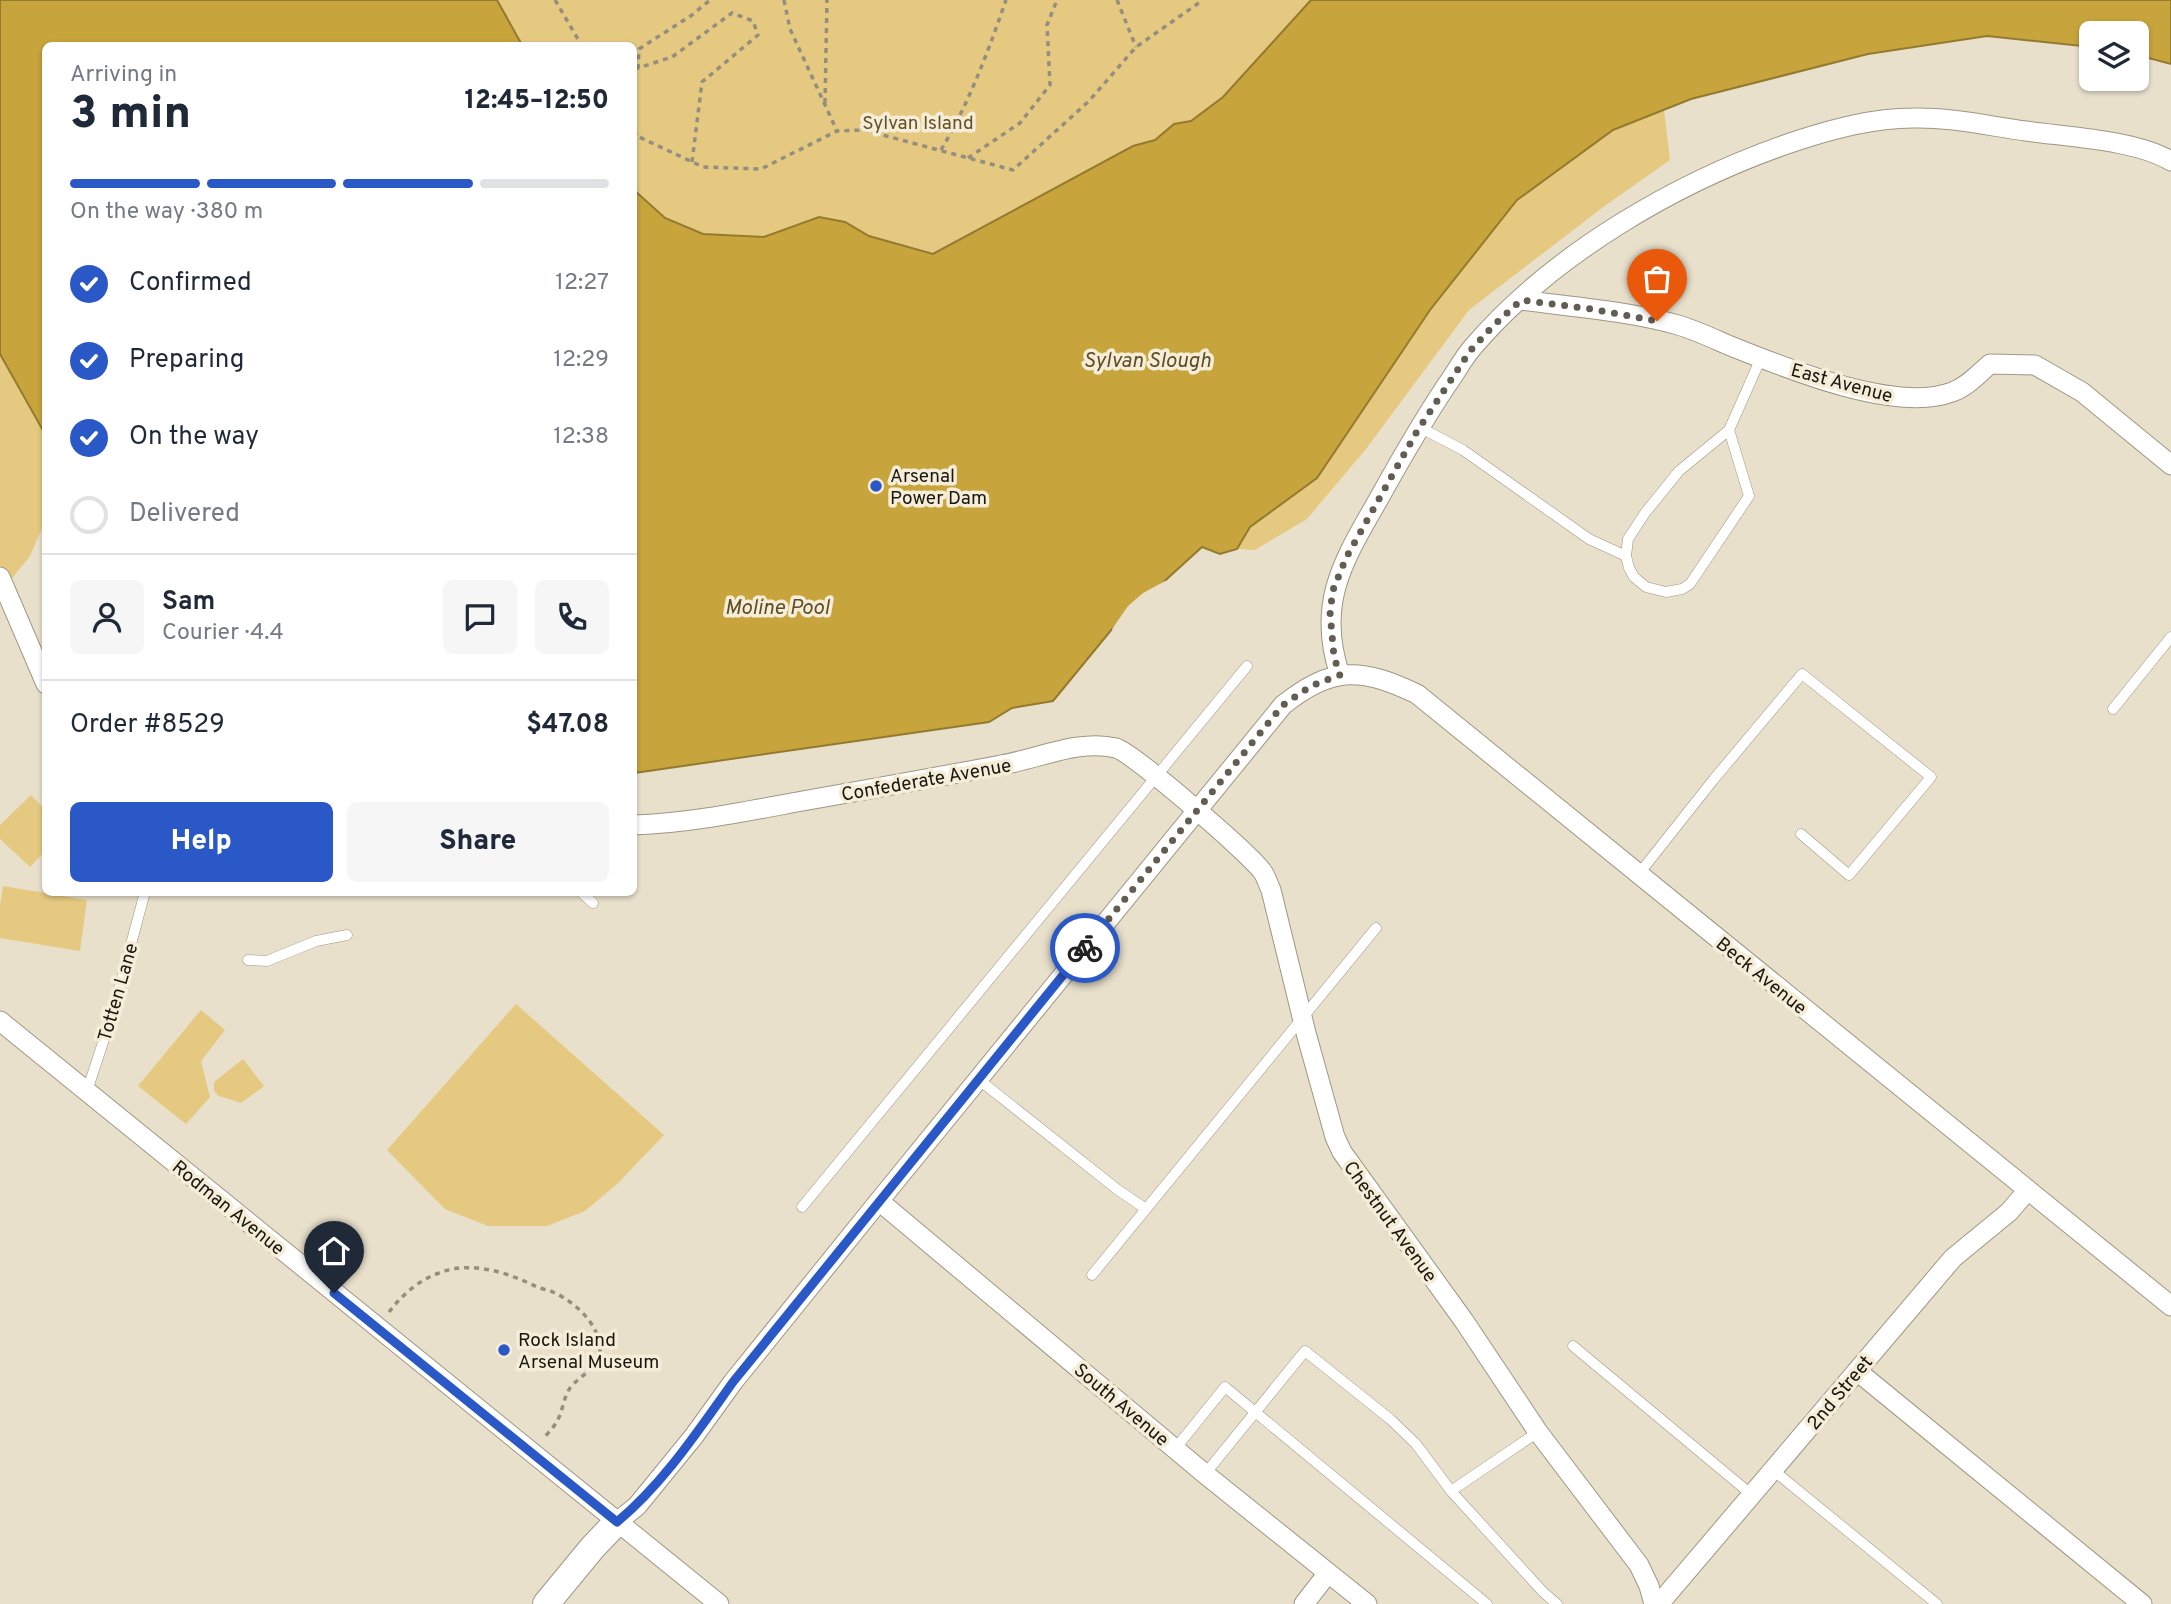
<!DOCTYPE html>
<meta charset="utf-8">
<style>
:root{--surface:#fff;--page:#f6f6f7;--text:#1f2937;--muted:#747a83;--line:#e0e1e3;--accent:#2b58c7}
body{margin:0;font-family:Overpass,sans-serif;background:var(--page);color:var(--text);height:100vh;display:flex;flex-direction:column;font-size:26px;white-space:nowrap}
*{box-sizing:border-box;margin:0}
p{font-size:23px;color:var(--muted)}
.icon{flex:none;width:38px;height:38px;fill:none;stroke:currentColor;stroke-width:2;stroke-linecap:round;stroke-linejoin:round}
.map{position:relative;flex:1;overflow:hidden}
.drawer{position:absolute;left:42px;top:42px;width:595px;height:854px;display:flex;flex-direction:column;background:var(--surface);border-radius:10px;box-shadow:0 2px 5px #0004}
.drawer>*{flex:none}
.fabs{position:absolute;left:2079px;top:21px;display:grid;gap:14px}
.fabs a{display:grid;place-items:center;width:70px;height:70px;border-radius:10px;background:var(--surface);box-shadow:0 2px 5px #0004;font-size:35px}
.pin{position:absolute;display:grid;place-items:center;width:60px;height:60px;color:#fff;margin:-72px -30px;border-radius:50% 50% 50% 0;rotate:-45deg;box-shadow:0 0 7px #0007}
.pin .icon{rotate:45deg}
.courier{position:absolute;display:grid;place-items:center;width:70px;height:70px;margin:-35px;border:5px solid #2b58c7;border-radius:50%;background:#fff;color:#222;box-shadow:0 2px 9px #0007}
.headline em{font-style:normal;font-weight:800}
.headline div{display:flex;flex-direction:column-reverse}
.headline{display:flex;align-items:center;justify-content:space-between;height:119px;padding:0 28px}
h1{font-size:46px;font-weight:800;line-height:52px}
.bar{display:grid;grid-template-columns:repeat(4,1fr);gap:10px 7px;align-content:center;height:84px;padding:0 28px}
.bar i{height:9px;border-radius:5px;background:var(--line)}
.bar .active{background:var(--accent)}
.bar p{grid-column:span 4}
.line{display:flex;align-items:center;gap:18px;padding:0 28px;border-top:2px solid var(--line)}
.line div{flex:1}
.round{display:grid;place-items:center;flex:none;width:74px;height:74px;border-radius:10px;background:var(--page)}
ol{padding:0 28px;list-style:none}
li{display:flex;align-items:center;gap:21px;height:77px}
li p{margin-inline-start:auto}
li .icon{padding:7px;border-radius:50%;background:var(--accent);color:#fff;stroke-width:4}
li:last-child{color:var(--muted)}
li i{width:38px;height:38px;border:4px solid var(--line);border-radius:50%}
.primary-button{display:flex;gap:14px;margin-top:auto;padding:14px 28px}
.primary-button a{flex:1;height:80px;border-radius:10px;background:var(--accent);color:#fff;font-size:28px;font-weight:800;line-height:80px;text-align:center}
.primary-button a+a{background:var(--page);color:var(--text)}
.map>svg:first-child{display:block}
.green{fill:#e5c981}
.water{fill:#c8a43d;stroke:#947a2f;stroke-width:2}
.pier{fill:#e8e0cb}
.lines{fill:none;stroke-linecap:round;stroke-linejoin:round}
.lane-casing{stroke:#9f9783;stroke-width:11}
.street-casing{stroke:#9f9783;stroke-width:21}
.secondary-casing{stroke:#9f9783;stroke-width:28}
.path{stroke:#938e7e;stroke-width:3.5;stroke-dasharray:5 5;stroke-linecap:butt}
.lane{stroke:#fff;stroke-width:10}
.street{stroke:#fff;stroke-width:19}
.secondary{stroke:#fff;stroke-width:26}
.done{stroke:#615d51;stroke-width:7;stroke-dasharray:0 12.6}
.route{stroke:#2b58c7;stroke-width:9}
.poi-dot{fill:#2b58c7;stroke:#f6edd8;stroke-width:2.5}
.labels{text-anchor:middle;stroke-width:7;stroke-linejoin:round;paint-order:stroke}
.park-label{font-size:19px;fill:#605027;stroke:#f6edd8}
.street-label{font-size:19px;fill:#19170f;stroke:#f6edd8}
.poi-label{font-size:19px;fill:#19170f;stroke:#f6edd8;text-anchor:start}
.water-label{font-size:21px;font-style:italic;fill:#5e4e25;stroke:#f6edd8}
</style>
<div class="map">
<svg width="2171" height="1604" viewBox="0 0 2171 1604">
<rect width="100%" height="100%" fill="#e8e0cb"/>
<!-- green -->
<g class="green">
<path d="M497,0H1311L1223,97L1191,121L1174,124L1155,140L1133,147L933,254L869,236L845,222L819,217L764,237L703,234L665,218L634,190V46L522,45Z"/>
<path d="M1664,110L1670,160L1606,205L1469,310L1366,449L1307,519L1255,550L1237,549L1250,527L1317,478L1430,310L1517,200L1613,130Z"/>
<path d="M0,354L46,434L45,521L30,556L0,593Z"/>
<path d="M31,795L45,810L46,850L30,867L0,839V825Z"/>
<path d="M3,886L87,900L80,951L0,938V906Z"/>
<path d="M516,1004L664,1135L617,1184L585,1211L547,1226H488L445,1209L387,1150Z"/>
<path d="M201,1010L225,1030L201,1061L210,1097L186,1124L138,1086Z"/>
<path d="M243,1059L264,1086L241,1103L219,1096L214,1091V1082Z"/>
</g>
<!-- water -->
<g class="water">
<path d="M0,0H497L522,45L46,46L45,434L0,354Z"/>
<path d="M1311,0H2171V64L2137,55V33H2091V47L1987,36L1868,54L1691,99L1613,130L1517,200L1430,310L1317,478L1250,527L1237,549L1220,554L1202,547L1112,629L1053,701L1012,708L989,722L634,773V190L665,218L703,234L764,237L819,217L845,222L869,236L933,254L1133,146L1155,140L1174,124L1191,121L1223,97Z"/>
</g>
<!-- pier -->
<path class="pier" d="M1165,581L1169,582L1114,632L1112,629L1128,606L1143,593Z"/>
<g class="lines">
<!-- lane casing -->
<g class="lane-casing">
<g id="lane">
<path d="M1419,427L1463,450L1589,539L1626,556"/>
<path d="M1729,430L1749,496L1690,584L1682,589L1666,592L1646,587L1634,577L1629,568L1626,556L1628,539L1645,513L1679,471L1729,430L1761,358"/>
<path d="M2113,709L2171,637"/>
<path d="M1638,875L1714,779L1802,674L1931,777L1849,875L1801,834"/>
<path d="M581,892L593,903"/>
<path d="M248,960L267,961L316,941L347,935"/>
<path d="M978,1079L1118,1190L1146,1209"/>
<path d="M87,1091L112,1015L145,892"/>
<path d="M802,1207L1247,666"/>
<path d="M1092,1275L1376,928"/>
<path d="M1573,1346L1752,1495"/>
<path d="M1175,1449L1225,1387L1487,1604"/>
<path d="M1773,1470L1937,1604"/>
<path d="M1205,1474L1305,1351L1390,1419L1416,1444L1451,1491L1543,1592L1557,1604"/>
<path d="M1451,1491L1538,1432"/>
</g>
</g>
<!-- street casing -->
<g class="street-casing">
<g id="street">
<path d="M1521,300C1573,307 1628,311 1678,325C1695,330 1712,338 1728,345C1783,367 1896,414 1952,392C1967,387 1978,374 1990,364L2035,365L2082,392L2171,465"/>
<path d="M0,577L46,684"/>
<path d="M1340,675C1313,596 1351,550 1387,484C1406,450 1425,418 1446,386C1455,374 1462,360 1472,348C1552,254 1679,180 1796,141C1833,129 1873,118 1913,118C1950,117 1989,126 2026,131C2068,137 2136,140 2171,161"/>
<path d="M634,825C688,823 743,812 797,802C865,790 933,778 1001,765C1038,759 1079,739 1116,748C1132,752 1250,854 1262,871C1266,876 1268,884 1271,890L1306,1033L1335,1137L1342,1152L1464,1321L1538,1432L1639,1565L1649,1586L1654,1604"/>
<path d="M0,1021L719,1604"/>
<path d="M879,1201L1205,1474L1367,1604"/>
<path d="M1857,1371L2142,1604"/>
<path d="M617,1522L637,1506L694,1436L733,1382L879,1201L1283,705C1333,665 1362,668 1417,694L2171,1306"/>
<path d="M1304,1604L1328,1573"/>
<path d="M1659,1604L1953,1258L2009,1212L2028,1190"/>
</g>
</g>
<!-- secondary casing -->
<g class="secondary-casing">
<path id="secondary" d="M546,1604L593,1547L617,1522"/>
</g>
<!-- path -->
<g class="path">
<path d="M555,0L582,46"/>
<path d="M784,0L790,29L837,131"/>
<path d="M1117,0L1136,47"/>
<path d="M825,103L827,0"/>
<path d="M634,130L637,136L703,167L761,169L837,131L864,130L1013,170L1089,101L1136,47L1203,0"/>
<path d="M941,150C969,103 988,52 1006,0"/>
<path d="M968,158L1020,123L1050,85L1047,25L1057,0"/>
<path d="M692,162L702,82L758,35L753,21L732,13L672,57L638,68L639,49L692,15L710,0"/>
<path d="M389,1312C402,1295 419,1280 439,1273C471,1260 509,1273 537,1287C542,1289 548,1290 553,1292C575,1302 601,1325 600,1352C599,1368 579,1376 570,1388C563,1398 563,1412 556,1423C553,1428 547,1434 543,1439"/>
</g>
<!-- lane -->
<use href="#lane" class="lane"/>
<!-- street -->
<use href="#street" class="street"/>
<!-- secondary -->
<use href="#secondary" class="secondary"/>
</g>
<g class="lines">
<!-- done -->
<path class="done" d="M1085,948L1283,705L1311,686L1340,675L1334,657L1330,612L1333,590L1346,558L1416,433L1470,351L1492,327L1521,300L1591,309L1657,321"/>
<!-- route -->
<path class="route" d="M334,1293L617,1522C663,1484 698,1431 733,1382L1085,948"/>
</g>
<!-- markers -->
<g class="poi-dot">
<circle cx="876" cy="486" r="7"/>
<circle cx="504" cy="1350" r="7"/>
</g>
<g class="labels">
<!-- park labels -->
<g class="park-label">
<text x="918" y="129">Sylvan Island</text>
</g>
<!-- street labels -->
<g class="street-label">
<text transform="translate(1842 382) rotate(15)" y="7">East Avenue</text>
<text transform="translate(926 779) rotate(-10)" y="7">Confederate Avenue</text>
<text transform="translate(1762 975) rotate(39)" y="7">Beck Avenue</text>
<text transform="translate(117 992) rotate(-74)" y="7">Totten Lane</text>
<text transform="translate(229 1207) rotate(39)" y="7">Rodman Avenue</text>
<text transform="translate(1391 1221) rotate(54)" y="7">Chestnut Avenue</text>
<text transform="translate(1839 1392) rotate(-50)" y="7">2nd Street</text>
<text transform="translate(1122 1404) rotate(40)" y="7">South Avenue</text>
</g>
<!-- poi labels -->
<g class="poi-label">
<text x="890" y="482">Arsenal<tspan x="890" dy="22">Power Dam</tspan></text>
<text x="518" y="1346">Rock Island<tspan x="518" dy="22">Arsenal Museum</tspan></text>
</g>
<!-- water labels -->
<g class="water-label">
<text x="1147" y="367">Sylvan Slough</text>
<text x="777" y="614">Moline Pool</text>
</g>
</g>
</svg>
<div class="fabs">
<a><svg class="icon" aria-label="layers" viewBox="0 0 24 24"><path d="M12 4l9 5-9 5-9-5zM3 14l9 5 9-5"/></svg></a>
</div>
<div class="pin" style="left:1657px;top:321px;background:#ea580c"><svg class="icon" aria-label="bag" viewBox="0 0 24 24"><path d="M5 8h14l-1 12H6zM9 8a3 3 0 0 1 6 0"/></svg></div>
<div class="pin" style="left:334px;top:1293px;background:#1f2937"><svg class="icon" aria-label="home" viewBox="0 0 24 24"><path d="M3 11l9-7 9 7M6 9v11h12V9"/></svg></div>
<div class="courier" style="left:1085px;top:948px"><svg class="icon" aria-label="bike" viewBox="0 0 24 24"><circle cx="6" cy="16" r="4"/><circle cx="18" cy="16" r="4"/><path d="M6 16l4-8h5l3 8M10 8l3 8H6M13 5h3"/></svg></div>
<section class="drawer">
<div class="headline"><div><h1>3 min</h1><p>Arriving in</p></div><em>12:45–12:50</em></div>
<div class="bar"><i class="active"></i><i class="active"></i><i class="active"></i><i></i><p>On the way · 380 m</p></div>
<ol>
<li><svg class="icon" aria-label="check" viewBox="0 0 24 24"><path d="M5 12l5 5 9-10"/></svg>Confirmed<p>12:27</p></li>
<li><svg class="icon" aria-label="check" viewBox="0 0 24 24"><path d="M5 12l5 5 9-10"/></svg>Preparing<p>12:29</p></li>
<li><svg class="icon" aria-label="check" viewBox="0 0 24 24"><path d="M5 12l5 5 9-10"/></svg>On the way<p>12:38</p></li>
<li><i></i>Delivered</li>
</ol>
<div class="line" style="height:126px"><a class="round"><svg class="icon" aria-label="person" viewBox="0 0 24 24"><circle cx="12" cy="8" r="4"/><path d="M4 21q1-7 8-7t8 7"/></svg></a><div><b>Sam</b><p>Courier · 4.4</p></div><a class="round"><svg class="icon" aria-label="chat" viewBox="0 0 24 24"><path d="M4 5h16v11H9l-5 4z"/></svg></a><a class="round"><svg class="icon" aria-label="phone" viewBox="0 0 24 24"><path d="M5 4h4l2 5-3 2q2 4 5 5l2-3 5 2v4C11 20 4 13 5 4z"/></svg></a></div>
<div class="line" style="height:91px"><div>Order #8529</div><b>$47.08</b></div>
<div class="primary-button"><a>Help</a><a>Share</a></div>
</section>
</div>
